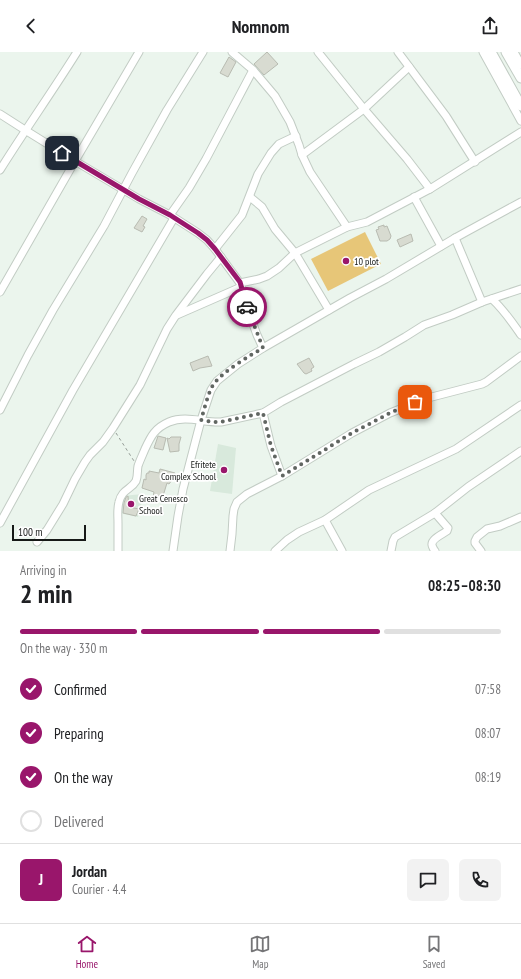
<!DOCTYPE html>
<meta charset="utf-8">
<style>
:root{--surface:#fff;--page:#f2f2f2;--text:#202124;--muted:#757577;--line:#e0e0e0;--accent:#99166b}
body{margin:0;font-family:"PT Sans Narrow",sans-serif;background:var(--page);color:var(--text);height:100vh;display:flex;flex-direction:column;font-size:15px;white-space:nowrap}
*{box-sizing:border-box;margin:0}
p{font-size:13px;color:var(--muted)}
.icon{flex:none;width:22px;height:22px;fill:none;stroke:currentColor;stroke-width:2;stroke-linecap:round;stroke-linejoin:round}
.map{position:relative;height:499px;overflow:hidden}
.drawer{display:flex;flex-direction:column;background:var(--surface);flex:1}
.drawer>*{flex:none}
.scale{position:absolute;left:12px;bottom:10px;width:74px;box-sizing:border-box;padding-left:4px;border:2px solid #161917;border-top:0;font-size:11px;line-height:14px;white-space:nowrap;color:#161917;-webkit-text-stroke:3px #fff;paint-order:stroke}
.pin{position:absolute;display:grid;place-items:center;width:34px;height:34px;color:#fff;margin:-17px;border-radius:8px;box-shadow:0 2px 6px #0006}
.courier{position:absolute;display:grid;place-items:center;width:40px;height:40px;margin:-20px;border:3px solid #99166b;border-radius:50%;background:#fff;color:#222;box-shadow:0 1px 5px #0007}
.head em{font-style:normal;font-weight:800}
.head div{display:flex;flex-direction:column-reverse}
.head{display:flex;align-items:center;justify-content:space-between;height:68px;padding:0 20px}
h1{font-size:26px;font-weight:800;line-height:30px}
.bar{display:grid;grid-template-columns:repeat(4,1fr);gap:6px 4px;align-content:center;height:48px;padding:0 20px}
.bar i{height:5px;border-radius:3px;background:var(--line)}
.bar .selected{background:var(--accent)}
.bar p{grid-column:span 4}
.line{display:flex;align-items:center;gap:10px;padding:0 20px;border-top:1px solid var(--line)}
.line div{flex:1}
.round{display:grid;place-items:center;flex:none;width:42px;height:42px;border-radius:6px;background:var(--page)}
ol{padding:0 20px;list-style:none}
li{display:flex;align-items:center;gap:12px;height:44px}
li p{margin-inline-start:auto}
li .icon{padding:4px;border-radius:50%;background:var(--accent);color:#fff;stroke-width:4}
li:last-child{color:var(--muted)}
li i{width:22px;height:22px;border:2px solid var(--line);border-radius:50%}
header{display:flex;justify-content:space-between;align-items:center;height:52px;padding:0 20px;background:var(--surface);font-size:18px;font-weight:800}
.menu{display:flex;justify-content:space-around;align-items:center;height:56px;border-top:1px solid var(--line);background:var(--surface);font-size:11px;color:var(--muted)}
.menu a{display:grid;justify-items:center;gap:2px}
.menu .selected{color:var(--accent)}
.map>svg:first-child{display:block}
.built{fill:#d8e9dc}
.green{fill:#e7c678}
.building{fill:#d8dbd1;stroke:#b8bbb1}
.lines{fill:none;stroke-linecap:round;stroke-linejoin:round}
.minor-casing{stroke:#c2ccc4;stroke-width:9}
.major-casing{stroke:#c2ccc4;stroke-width:11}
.path{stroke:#949b96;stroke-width:1;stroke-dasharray:3 3;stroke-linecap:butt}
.minor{stroke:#fff;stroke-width:7}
.major{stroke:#fff;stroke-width:9}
.done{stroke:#616662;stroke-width:4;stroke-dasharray:0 7.2}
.route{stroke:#99166b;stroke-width:5}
.poi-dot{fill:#99166b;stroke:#fff;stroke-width:1.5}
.labels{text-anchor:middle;stroke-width:3.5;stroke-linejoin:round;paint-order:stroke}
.poi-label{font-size:10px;fill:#161917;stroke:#fff;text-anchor:start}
</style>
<header><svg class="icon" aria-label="back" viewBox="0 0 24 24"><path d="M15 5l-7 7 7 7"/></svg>Nomnom<svg class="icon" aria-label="share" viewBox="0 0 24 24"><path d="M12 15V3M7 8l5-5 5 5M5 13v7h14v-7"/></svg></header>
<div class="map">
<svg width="521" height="499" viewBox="0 0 521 499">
<rect width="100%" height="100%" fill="#ebf5ed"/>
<!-- built -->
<g class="built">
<path d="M218,392L236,396L232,442L210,439Z"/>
<path d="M144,442L138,465L119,461L121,444Z"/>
</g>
<!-- green -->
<path class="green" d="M365,180L381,212L328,239L311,207Z"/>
<!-- building -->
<g class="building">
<path d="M267,0L278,12L264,23L254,12Z"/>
<path d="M229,5L236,10L228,25L220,21Z"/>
<path d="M142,164L147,167L143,174L145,175L142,180L134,176Z"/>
<path d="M384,173V175L387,174L391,184L390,187L387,189H380L376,178L379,177L378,175Z"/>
<path d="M411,182L413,189L400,195L397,188Z"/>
<path d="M208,304L212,314L200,316L193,319L190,311Z"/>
<path d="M309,306L314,315L311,317L312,319L306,322L304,321L297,312Z"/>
<path d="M158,384L166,386L163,398L154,396Z"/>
<path d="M171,385H181L179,392V399L170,400L167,386L169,387Z"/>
<path d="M160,417L175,421L172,428L169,432L167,431L163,444L159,443L158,447L153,445L154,440L142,436L144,427L146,428V423L147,421H149V419L159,421Z"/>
<path d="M128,444L129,455L139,457L136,464L123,461L124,451L126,445Z"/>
</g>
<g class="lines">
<!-- minor casing -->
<g class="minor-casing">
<g id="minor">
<path d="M232,0L253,18L275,44L290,70L299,93L302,103L310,120L347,175"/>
<path d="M318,0L364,57L407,107L430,137"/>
<path d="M398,0L446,64L475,110"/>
<path d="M483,0L521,69"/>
<path d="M514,0L521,13"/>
<path d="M0,62L25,78L75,109L139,147L170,163L198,181L207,188L215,197L240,231L245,250L257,283L263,296"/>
<path d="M302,103L364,57L409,15"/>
<path d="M0,118C25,78 52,40 77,0"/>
<path d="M250,145L262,155L275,177L295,201L329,258"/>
<path d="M414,145L441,194"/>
<path d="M170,163L189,136L206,107L253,18"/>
<path d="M455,186L482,250"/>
<path d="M215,197L242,163L258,122L271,101L279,92L296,84"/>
<path d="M240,231L259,227L267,224L279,216L295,201L347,175L367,170L430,137L521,80"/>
<path d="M0,240L75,109L139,0"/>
<path d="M492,247C504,258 512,270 521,283"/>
<path d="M177,263L241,235"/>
<path d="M0,358L28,303L53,258L104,174L132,121L167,58L203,0"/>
<path d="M263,361L271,394L282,424"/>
<path d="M325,468L342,499"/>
<path d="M0,471L73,338L174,166"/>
<path d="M37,490L47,478L63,452L75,427L85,410L90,403L103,390L113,376L140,333L167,277L176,263L207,222L221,205"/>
<path d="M118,499C118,490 118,480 118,471C118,464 117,457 119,450C122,437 131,438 136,429C138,424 137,419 138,414C140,408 143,402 145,397C151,384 155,376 169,370C186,363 204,371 221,370L263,361L281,350L354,312L379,300L405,285L424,273L452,263L482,250L521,237"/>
<path d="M173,499L178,464L183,437L201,368L211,338L217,329L238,312L263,296L350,246L386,227L455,186L521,150"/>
<path d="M230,499L232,482L233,464L234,457L237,450L247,442L282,424L352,381L390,361L428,346L482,332L486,330L521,304"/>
<path d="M275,499L287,488L299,480L325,468L369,438L456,397L521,353"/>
<path d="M391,499L393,489L395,485L435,461L468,435L521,399"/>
<path d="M435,499C434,498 432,494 432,493C431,487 443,482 447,479L448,476L435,461"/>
<path d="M481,499L475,491V489L477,485L487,477L500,474L521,465"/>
</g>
</g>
<!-- major casing -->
<g class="major-casing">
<g id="major">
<path d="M491,0L521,54"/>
<path d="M506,0L521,26"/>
</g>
</g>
<!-- path -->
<path class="path" d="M116,381L134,409"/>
<!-- minor -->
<use href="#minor" class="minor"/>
<!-- major -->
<use href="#major" class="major"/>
</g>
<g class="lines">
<!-- done -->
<path class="done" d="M247,255L263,296C249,304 222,320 213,333C208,341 204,359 201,368L214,370H221L263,361L271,394L282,424L352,381L390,361L415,350"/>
<!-- route -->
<path class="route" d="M62,101L139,147L170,163L198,181L207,188L215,197L240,230L247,255"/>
</g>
<!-- markers -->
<g class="poi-dot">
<circle cx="346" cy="209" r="4"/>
<circle cx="224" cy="418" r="4"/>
<circle cx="131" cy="452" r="4"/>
</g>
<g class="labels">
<!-- poi labels -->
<g class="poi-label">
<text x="354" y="213">10 plot</text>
<text x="216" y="416" text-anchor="end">Efritete<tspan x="216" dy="12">Complex School</tspan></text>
<text x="139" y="450">Great Cenesco<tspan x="139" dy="12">School</tspan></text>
</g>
</g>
</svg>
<div class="scale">100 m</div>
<div class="pin" style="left:415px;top:350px;background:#ea580c"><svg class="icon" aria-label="bag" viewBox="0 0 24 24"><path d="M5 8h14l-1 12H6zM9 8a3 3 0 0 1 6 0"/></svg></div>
<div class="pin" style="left:62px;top:101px;background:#1f2937"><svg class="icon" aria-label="home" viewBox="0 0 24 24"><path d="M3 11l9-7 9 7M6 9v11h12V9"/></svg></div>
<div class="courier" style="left:247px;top:255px"><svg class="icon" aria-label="car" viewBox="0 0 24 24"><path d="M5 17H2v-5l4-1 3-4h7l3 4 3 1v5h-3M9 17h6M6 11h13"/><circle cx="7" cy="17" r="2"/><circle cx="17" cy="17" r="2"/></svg></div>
</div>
<section class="drawer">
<div class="head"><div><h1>2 min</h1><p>Arriving in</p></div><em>08:25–08:30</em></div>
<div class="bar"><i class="selected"></i><i class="selected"></i><i class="selected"></i><i></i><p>On the way · 330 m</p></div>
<ol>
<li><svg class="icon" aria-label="check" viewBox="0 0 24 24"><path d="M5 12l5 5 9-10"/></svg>Confirmed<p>07:58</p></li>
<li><svg class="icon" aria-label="check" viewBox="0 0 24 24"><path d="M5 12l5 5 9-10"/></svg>Preparing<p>08:07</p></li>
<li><svg class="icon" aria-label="check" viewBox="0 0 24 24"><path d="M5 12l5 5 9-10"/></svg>On the way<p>08:19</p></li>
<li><i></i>Delivered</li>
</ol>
<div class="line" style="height:72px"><b class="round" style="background:var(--accent);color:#fff">J</b><div><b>Jordan</b><p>Courier · 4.4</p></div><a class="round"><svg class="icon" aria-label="chat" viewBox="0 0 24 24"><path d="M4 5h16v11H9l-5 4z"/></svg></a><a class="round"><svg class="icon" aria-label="phone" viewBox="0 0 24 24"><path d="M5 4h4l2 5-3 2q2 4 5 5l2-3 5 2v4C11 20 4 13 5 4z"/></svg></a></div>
</section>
<nav class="menu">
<a class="selected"><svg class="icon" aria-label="home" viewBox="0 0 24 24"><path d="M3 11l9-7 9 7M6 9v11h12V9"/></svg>Home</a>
<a><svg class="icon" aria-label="map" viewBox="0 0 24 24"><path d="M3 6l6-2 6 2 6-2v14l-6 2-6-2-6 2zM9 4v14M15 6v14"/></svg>Map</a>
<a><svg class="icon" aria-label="saved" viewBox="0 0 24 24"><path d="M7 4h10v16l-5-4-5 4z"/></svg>Saved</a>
</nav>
